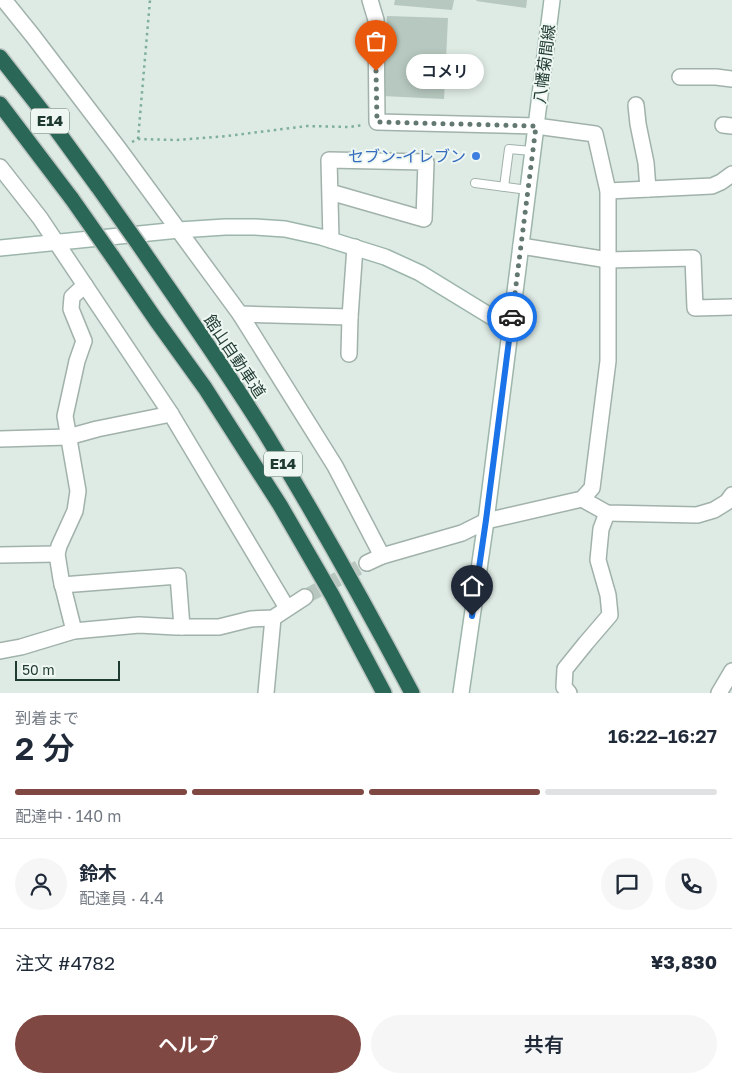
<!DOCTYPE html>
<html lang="ja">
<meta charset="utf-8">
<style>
:root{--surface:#fff;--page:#f6f6f7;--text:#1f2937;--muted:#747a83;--line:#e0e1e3;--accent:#804842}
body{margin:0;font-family:"Golos Text","Noto Sans JP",sans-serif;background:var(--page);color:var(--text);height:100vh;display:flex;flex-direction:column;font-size:19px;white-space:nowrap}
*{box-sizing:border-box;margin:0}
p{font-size:16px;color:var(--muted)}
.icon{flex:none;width:28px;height:28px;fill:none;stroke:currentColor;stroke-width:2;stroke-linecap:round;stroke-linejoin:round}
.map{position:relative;height:693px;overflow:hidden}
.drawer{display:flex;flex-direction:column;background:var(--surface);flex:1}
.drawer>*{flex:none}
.scale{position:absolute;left:15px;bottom:12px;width:105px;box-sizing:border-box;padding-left:5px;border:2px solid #1f3a31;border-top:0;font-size:14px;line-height:18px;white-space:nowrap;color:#1f3a31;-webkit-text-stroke:4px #eef7f2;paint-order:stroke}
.pin{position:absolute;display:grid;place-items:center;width:42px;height:42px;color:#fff;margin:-51px -21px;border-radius:50% 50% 50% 0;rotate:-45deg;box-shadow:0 0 5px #0007}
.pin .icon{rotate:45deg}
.courier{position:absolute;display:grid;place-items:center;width:50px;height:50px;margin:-25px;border:4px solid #1a73e8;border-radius:50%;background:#fff;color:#222;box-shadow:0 1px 6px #0007}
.bubble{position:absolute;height:35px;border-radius:18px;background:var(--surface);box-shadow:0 2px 8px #0003;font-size:16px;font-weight:600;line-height:35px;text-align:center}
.overview em{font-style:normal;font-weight:600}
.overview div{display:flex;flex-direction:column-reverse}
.overview{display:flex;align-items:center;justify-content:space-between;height:85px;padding:0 15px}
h1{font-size:32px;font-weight:600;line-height:38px}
.bar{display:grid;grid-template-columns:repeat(4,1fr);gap:8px 5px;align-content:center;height:60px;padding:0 15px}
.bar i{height:6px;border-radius:4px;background:var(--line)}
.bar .current{background:var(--accent)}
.bar p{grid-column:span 4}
.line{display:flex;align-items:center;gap:12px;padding:0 15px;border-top:1px solid var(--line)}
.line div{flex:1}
.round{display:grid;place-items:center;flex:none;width:52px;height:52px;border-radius:26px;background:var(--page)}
.action{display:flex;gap:10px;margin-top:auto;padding:10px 15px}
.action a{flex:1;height:58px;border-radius:30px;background:var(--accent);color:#fff;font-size:20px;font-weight:600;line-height:58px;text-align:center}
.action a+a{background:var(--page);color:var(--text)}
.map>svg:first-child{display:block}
.building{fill:#b6c8bf}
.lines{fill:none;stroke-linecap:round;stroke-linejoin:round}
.street-tunnel{stroke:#b8c7c0;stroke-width:15;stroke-dasharray:15 8;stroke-linecap:butt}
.lane-casing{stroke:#a1b2ab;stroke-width:10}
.street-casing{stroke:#a1b2ab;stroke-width:18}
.secondary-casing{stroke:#9db6ab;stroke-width:18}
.highway-casing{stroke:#bcc4c1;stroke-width:18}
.path{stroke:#7daf9c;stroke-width:2.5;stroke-dasharray:2.5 4;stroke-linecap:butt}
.lane{stroke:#fff;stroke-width:8}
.street{stroke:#fff;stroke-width:15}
.secondary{stroke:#fff;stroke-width:15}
.highway{stroke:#2a6756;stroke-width:15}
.highway-bridge-casing{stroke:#bcc4c1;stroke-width:18;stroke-linecap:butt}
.highway-bridge{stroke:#2a6756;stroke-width:15}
.done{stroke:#627870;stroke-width:5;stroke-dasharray:0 9}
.route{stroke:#1a73e8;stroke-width:6}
.shop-dot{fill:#3f7fe0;stroke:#eef7f2;stroke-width:2}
.labels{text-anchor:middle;stroke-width:4;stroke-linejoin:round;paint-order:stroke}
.shield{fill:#eef7f2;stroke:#5d736b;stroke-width:1}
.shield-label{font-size:15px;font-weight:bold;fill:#1f3a31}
.street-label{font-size:16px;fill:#1f3a31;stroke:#eef7f2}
.shop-label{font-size:16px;fill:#366cbe;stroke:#eef7f2;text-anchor:end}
</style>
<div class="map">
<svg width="732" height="693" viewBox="0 0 732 693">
<rect width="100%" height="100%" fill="#deeae4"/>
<!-- building -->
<g class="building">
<path d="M395,0H454L452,10L394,5Z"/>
<path d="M477,0H527L526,8L476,1Z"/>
<path d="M387,16L448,18L444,99L383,96Z"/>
</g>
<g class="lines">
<!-- street-tunnel -->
<path class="street-tunnel" d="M305,597L367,563"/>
<!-- lane casing -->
<g class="lane-casing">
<g id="lane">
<path d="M475,183L528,190"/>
<path d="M504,187L509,149L532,151"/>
</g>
</g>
<!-- street casing -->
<g class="street-casing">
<g id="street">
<path d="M4,0L33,36L119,149L240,314L335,466L382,556"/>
<path d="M680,77H716L732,79"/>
<path d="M636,105L638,124L646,163L648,189"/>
<path d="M723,125L732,126"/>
<path d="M0,167L40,218L171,414L287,608"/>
<path d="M608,191L712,186L721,182L732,174"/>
<path d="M330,192L424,219L426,162L329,160L331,240"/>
<path d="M521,246L608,260L693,258L695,308L732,307"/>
<path d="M240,314L350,317"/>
<path d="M349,354L350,317L355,247"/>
<path d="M0,439L68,437L97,429L171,414"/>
<path d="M582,499L607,513L697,515L714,510L727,502L732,495"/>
<path d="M0,555L57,554"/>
<path d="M367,563L382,556L462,533L486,521L582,499L592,488L608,361V191L595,134L536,126L377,122L376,20L370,0"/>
<path d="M62,585L178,576L182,627"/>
<path d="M74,631L61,579L57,554L59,546L75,511L78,491L65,416L77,361L84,341L71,309L72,297L85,285"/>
<path d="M0,651L21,647L74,631L139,625L176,627H219L251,619L273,618L305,597"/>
<path d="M266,693L273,618"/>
<path d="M569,693L564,687L565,669L586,643L610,615L608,595L598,560L601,529L607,513"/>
<path d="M719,693L732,671"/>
</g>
</g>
<!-- secondary casing -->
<g class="secondary-casing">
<g id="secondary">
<path d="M0,248L179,230L225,227H255L285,229L321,237L385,257L420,273L510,328"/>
<path d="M461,693L486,521L552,0"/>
</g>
</g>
<!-- highway casing -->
<g class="highway-casing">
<g id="highway">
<path d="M0,57L50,121L98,187"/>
<path d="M0,104L72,199"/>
<path d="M139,245C182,308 227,371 267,436C318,520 366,606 412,693"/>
<path d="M112,256L156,320L205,388L280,505L332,595L384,693"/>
</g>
</g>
<!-- path -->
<g class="path">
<path d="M138,139L150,0"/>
<path d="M132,142L138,139L177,140L227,136L307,126L349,127L364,125"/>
</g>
<!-- lane -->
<use href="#lane" class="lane"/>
<!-- street -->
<use href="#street" class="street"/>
<!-- secondary -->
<use href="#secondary" class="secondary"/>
<!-- highway -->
<use href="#highway" class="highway"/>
<!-- highway-bridge casing -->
<g class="highway-bridge-casing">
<g id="highway-bridge">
<path d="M98,187L139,245"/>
<path d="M72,199L112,256"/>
</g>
</g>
<!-- highway-bridge -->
<use href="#highway-bridge" class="highway-bridge"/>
</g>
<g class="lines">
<!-- done -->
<path class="done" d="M376,71L377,122L536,126L512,317"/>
<!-- route -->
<path class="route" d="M472,616L486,520L512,317"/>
</g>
<!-- markers -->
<circle class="shop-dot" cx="476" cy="156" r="5"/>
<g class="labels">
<!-- shield labels -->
<g class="shield">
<rect x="31" y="108.5" width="38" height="25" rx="4"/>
<rect x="264" y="451.5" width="38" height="25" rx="4"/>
</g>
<g class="shield-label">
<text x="50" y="126">E14</text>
<text x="283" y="469">E14</text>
</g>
<!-- street labels -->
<g class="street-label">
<text transform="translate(544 64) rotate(-83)" y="6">八幡菊間線</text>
<text transform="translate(235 356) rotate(56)" y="6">館山自動車道</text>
</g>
<!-- shop labels -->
<g class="shop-label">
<text x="466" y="162">セブン-イレブン</text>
</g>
</g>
</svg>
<div class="scale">50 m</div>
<div class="pin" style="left:376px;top:71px;background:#ea580c"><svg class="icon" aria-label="bag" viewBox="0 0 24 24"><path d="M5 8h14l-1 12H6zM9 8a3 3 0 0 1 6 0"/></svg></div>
<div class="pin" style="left:472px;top:616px;background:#1f2937"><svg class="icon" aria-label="home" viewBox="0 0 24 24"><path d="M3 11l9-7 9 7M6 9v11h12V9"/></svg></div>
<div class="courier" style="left:512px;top:317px"><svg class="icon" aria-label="car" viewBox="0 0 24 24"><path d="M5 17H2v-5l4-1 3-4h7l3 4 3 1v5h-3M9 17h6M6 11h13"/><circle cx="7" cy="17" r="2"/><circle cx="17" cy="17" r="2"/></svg></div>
<div class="bubble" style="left:406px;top:54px;width:78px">コメリ</div>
</div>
<section class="drawer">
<div class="overview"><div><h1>2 分</h1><p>到着まで</p></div><em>16:22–16:27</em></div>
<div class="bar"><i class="current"></i><i class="current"></i><i class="current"></i><i></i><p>配達中 · 140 m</p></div>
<div class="line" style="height:90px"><a class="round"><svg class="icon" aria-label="person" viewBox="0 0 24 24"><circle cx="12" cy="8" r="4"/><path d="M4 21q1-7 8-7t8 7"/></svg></a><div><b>鈴木</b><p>配達員 · 4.4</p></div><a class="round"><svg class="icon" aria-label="chat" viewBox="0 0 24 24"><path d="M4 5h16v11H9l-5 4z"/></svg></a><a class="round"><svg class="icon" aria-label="phone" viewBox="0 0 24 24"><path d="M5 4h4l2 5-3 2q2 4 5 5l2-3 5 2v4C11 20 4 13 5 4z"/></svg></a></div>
<div class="line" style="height:65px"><div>注文 #4782</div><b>¥3,830</b></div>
<div class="action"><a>ヘルプ</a><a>共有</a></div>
</section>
